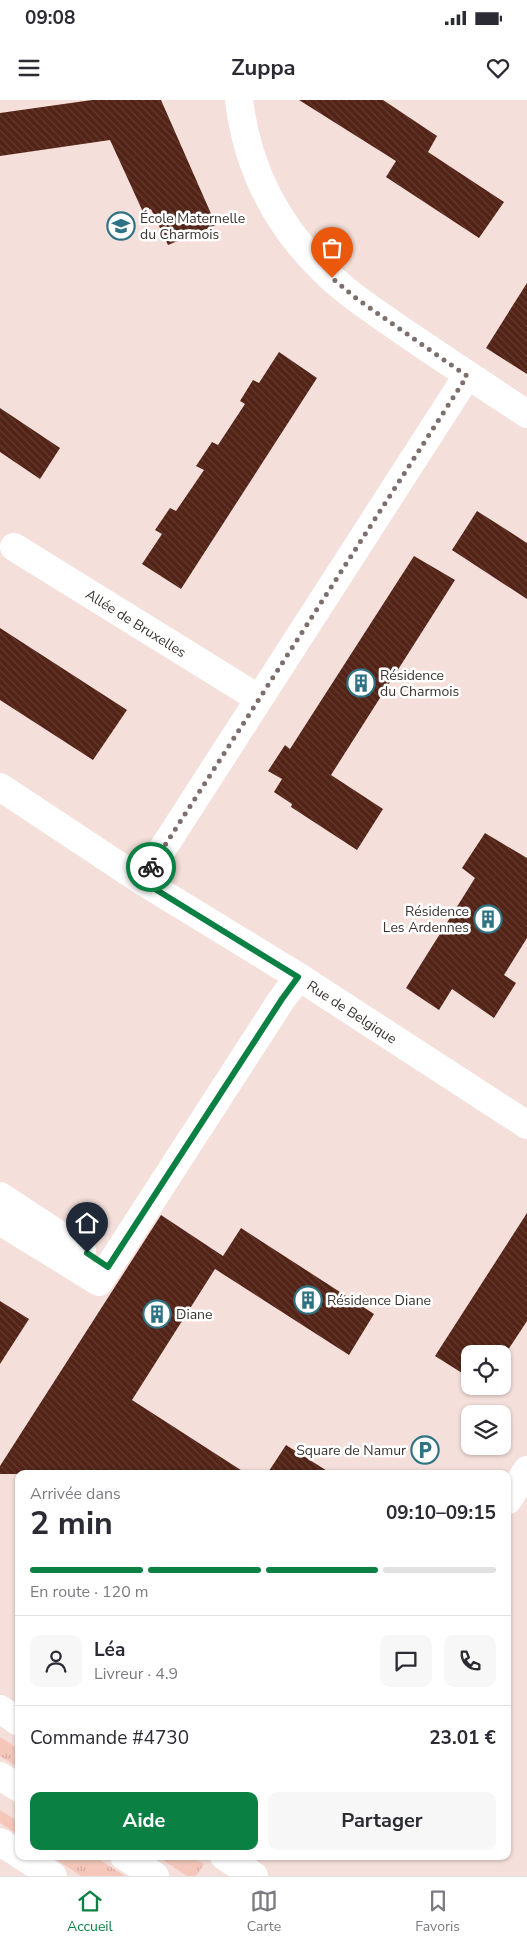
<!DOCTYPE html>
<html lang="fr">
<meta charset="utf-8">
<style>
:root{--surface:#fff;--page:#f7f7f7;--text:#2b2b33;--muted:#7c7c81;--line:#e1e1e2;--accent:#0b8043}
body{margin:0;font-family:"Nunito Sans",sans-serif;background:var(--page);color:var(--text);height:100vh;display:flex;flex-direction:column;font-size:19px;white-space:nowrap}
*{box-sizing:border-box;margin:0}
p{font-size:16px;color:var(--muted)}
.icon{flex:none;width:28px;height:28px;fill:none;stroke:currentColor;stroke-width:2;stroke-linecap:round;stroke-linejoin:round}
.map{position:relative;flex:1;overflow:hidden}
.details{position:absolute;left:15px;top:1370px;width:496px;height:390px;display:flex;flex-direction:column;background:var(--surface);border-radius:10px;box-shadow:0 1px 4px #0004}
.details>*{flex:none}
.buttons{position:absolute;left:461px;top:1245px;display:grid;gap:10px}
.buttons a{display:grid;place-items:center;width:50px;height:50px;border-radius:10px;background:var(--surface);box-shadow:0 1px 4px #0004;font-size:25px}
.pin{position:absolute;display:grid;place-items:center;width:42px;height:42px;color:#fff;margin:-51px -21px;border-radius:50% 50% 50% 0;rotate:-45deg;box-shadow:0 0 5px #0007}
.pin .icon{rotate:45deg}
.courier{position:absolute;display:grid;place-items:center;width:50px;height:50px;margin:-25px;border:4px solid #0b8043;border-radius:50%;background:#fff;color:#222;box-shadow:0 1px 6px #0007}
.summary em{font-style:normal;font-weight:700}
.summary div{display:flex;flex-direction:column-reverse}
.summary{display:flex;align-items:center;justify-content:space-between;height:85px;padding:0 15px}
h1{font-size:32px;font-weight:700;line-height:38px}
.bar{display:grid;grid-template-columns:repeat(4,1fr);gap:8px 5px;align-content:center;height:60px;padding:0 15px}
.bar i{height:6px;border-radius:4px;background:var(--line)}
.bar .active{background:var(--accent)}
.bar p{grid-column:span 4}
.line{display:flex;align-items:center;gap:12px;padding:0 15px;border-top:1px solid var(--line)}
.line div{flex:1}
.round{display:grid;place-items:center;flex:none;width:52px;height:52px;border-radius:10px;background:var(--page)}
.action{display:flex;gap:10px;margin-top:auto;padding:10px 15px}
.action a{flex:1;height:58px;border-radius:10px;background:var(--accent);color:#fff;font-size:20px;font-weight:700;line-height:58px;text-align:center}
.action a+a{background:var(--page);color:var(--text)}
.status{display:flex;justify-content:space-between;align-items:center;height:35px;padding:0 25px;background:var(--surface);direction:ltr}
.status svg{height:14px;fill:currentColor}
header{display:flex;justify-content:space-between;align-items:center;height:65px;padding:0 15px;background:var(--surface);font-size:22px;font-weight:700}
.tab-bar{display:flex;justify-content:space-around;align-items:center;height:70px;border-top:1px solid var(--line);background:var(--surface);font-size:14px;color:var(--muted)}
.tab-bar a{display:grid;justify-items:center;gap:2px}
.tab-bar .active{color:var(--accent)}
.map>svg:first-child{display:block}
.grass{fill:url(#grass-tufts)}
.building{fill:url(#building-back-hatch)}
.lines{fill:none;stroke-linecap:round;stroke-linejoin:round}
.minor{stroke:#fff;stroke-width:28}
.major{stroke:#fff;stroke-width:28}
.done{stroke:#7c6f6c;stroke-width:5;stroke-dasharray:0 9}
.route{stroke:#0b8043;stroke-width:6}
.labels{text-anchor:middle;stroke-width:5;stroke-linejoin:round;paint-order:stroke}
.poi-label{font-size:14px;fill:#3b3330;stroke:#fff;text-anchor:start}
.street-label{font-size:14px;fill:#3b3330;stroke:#fff}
</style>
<div class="status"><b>09:08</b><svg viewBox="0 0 49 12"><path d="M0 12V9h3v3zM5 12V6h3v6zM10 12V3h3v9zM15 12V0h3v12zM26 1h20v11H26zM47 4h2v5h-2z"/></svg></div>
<header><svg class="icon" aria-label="menu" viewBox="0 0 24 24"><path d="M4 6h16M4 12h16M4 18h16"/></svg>Zuppa<svg class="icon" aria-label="heart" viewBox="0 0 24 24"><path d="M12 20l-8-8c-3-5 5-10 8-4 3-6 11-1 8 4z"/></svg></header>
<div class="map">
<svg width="527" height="1776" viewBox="0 0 527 1776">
<defs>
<pattern id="grass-tufts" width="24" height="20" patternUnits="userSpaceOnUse" patternTransform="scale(1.25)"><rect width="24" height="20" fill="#f5c7bb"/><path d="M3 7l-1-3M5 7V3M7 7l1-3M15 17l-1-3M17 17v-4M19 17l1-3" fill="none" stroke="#d3aba1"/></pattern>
<pattern id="building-back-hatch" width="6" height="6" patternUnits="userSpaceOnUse" patternTransform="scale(1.25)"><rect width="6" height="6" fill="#522316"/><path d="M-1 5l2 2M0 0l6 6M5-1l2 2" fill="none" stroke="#633b30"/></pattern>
</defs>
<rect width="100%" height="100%" fill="#f4dfda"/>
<!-- grass -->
<g class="grass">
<path d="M0,1637L19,1649V1668L0,1656Z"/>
<path d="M0,1710L19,1722V1735L0,1723Z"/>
<path d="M51,1756H94L125,1776H81Z"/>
<path d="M157,1756H191L204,1764L196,1776H187Z"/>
</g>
<!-- building -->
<g class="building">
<path d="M92,0H161L216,125L168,145L151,109L143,112L110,40L0,56V13Z"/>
<path d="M299,0H383L437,36L428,52L504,102L479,138L386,77L396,61Z"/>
<path d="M527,183V274L486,248Z"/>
<path d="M279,252L317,278L181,489L142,464L162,434L155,430L170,408L176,411L204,370L196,366L212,342L218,345L245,304L240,301L253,280L259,283Z"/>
<path d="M0,308L60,348L40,379L0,352Z"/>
<path d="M477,411L527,443V499L452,450Z"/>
<path d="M414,456L455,480L331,675L383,709L357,750L291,707L292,704L274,692L282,679L268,671L285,645L290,649Z"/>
<path d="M0,528L127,610L93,660L0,600Z"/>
<path d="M485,733L527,758V838L504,875L516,883L494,918L452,889L439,910L406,888L475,778L462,768Z"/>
<path d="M527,1113V1221L502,1259V1254H470V1278L435,1256Z"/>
<path d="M161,1115L223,1156L241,1128L374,1214L349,1255L215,1169L132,1300L247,1374H0V1366Z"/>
<path d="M0,1201L29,1219L0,1264Z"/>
<path d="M286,1345L332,1374H267Z"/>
</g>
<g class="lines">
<!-- minor -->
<g class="minor">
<path d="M239,0C247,67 275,123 323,170C347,194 376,212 404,232C445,260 486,287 527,314"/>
<path d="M14,447L258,598"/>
<path d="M0,687L142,781L299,877L527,1025"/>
<path d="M142,781L467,276"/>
<path d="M0,1096L82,1150"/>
<path d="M0,1121L99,1182L282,899L299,877"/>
<path d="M508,1400L527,1370"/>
<path d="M0,1609L19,1622"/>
<path d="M224,1756L254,1776"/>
</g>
<!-- major -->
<g class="major">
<path d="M0,1676L19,1688"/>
<path d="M0,1742L19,1754"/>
<path d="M22,1756L53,1776"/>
<path d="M124,1756L155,1776"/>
</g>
</g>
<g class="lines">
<!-- done -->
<path class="done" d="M151,767L467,276L357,199L332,178"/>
<!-- route -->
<path class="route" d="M87,1153L108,1167L282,899L298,877L142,781L151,767"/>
</g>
<!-- icons -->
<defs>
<g id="school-ring" transform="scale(1.4375)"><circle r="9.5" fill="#fff" stroke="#2e7283" stroke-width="1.5"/><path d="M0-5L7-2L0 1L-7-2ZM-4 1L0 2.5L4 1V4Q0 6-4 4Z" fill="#2e7283"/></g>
<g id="building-ring" transform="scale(1.4375)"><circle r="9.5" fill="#fff" stroke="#2e7283" stroke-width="1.5"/><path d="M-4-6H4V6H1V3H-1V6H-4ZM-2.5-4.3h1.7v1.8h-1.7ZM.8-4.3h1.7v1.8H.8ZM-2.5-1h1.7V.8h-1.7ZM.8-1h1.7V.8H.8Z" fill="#2e7283"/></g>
<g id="parking-ring" transform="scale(1.4375)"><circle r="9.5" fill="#fff" stroke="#2e7283" stroke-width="1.5"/><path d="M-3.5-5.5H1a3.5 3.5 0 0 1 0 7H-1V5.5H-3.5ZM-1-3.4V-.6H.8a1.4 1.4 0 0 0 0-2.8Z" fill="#2e7283"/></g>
</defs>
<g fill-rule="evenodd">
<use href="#school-ring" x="121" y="126"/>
<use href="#building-ring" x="361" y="583"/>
<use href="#building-ring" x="488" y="819"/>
<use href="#building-ring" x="308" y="1200"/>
<use href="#building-ring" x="157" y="1214"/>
<use href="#parking-ring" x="425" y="1350"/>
</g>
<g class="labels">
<!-- poi labels -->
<g class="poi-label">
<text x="140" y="123">École Maternelle<tspan x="140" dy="16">du Charmois</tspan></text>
<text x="380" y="580">Résidence<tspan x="380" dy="16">du Charmois</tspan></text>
<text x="469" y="816" text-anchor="end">Résidence<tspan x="469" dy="16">Les Ardennes</tspan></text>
<text x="327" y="1205">Résidence Diane</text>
<text x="176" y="1219">Diane</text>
<text x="406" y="1355" text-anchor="end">Square de Namur</text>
</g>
<!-- street labels -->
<g class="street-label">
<text transform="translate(136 523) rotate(32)" y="5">Allée de Bruxelles</text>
<text transform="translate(352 912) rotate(33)" y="5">Rue de Belgique</text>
</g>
</g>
</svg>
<div class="buttons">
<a><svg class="icon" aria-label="locate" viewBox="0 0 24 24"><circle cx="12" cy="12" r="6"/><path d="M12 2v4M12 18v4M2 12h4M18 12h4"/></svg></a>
<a><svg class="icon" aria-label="layers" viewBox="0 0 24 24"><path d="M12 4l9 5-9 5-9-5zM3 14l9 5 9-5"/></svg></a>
</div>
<div class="pin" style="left:332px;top:178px;background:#ea580c"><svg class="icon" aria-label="bag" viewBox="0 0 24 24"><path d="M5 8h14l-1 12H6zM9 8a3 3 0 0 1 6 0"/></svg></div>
<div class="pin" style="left:87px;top:1153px;background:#1f2937"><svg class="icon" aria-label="home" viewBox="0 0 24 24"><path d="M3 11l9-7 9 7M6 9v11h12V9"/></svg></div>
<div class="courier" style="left:151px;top:767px"><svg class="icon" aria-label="bike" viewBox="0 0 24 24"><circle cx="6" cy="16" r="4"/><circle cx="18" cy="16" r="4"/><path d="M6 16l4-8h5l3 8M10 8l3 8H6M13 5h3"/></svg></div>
<section class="details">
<div class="summary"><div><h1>2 min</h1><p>Arrivée dans</p></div><em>09:10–09:15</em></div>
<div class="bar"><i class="active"></i><i class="active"></i><i class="active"></i><i></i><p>En route · 120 m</p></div>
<div class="line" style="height:90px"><a class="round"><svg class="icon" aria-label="person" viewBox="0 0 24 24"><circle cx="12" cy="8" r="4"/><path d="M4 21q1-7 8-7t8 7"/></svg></a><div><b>Léa</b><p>Livreur · 4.9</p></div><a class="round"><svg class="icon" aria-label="chat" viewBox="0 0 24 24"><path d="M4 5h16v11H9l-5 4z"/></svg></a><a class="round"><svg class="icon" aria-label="phone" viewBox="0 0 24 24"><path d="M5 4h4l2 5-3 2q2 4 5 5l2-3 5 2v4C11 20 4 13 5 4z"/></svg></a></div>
<div class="line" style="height:65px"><div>Commande #4730</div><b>23.01 €</b></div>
<div class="action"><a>Aide</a><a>Partager</a></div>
</section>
</div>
<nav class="tab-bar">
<a class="active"><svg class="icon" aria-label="home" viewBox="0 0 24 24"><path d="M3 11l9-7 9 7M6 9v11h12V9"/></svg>Accueil</a>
<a><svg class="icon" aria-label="map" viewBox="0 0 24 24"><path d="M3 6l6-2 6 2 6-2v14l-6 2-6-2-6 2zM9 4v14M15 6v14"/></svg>Carte</a>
<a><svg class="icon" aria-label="saved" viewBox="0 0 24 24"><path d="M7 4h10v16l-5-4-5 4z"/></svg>Favoris</a>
</nav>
